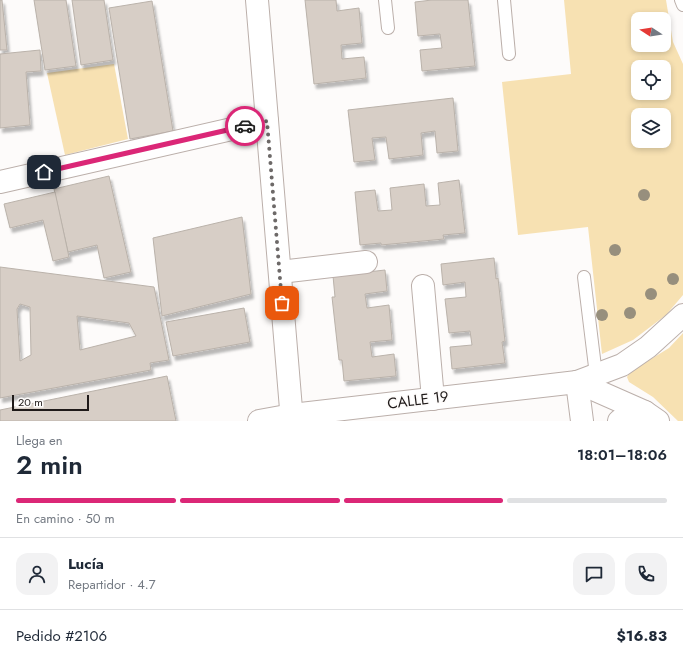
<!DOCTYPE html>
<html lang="es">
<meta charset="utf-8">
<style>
:root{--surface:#fff;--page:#f2f2f3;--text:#1f2937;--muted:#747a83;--line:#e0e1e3;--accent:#db2777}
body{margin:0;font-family:Jost,sans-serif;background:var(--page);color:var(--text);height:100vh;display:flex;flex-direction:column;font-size:15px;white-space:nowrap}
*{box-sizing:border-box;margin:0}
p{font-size:13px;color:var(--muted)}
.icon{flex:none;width:22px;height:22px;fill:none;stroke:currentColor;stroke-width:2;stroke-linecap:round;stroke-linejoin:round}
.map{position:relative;height:421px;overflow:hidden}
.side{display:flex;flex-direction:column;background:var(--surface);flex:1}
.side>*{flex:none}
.needle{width:26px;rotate:282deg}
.buttons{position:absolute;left:631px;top:12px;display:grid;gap:8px}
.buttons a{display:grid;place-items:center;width:40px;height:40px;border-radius:8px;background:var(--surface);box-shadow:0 2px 6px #0003;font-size:20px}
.scale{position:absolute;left:12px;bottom:10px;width:77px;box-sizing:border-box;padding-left:4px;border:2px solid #1f1a19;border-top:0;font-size:11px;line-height:14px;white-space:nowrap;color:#1f1a19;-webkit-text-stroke:3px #fdfbfa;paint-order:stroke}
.pin{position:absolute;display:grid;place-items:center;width:34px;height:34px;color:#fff;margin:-17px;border-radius:8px;box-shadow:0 2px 6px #0006}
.courier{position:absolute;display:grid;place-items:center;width:40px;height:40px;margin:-20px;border:3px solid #db2777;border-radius:50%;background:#fff;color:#222;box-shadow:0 1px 5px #0007}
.overview em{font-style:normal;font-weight:600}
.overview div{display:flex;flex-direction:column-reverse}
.overview{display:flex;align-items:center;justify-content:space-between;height:68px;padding:0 16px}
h1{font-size:26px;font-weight:600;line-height:30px}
.bar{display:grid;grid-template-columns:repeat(4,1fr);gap:6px 4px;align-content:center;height:48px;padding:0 16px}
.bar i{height:5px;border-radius:3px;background:var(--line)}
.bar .selected{background:var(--accent)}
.bar p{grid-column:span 4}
.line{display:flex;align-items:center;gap:10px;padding:0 16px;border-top:1px solid var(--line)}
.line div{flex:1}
.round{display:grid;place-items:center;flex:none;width:42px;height:42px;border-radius:12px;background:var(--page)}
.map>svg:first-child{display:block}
.green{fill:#f7e1b2;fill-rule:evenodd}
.building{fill:#d7cec6;stroke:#bab2aa;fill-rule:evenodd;filter:url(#shadow)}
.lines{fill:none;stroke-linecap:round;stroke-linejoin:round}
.lane-casing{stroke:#bbafaa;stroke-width:14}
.street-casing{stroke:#bbafaa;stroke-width:24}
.secondary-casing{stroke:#bbafaa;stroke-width:24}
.primary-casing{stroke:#bbafaa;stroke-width:24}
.lane{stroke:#fff;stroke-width:12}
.street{stroke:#fff;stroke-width:22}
.secondary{stroke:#fff;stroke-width:22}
.primary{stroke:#fff;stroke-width:22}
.tree{fill:#978f7d}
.done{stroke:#6d6968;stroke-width:4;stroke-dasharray:0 7.2}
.route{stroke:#db2777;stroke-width:5}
.labels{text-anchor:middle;stroke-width:3;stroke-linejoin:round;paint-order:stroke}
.street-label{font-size:15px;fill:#1f1a19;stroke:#fdfbfa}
</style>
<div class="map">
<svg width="683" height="421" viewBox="0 0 683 421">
<defs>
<filter id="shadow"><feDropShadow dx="2.5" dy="4.5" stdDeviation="1" flood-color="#0004"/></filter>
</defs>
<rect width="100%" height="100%" fill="#fdfbfa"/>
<!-- green -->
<g class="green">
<path d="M564,0H666L673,42L683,64V295L666,315L633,340L602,354L588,227L518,235L502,82L571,74ZM638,19H664V45H638ZM638,67H664V93H638ZM638,115H664V141H638Z"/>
<path d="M114,64L128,139L65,155L47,73Z"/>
<path d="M683,333V421H678L653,397L629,382L627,377L630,372L669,348Z"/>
</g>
<!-- building -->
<g class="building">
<path d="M0,0H2L7,50H0Z"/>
<path d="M34,0H66L76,66L45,70Z"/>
<path d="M72,0H104L113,60L81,65Z"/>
<path d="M305,0H336L337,11L359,8L362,43L341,45L342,59L364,57L366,78L314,84Z"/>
<path d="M432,0H468L475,66L422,71L420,50L442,48L440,34L418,36L415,2Z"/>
<path d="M152,1L173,131L130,139L109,8Z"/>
<path d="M40,50L41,71L26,72L30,125L0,128V54Z"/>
<path d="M453,98L458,151L437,153L435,131L421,133L423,155L389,159L386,137L372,138L375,160L354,162L348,110Z"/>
<path d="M109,176L131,272L104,278L97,245L68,252L54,189Z"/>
<path d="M459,180L465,233L443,235L444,239L381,245V243L360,245L355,192L375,190L378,211L392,210L390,188L424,184L426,206L440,205L438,183Z"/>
<path d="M55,192L69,257L53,261L43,220L10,228L4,204Z"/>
<path d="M242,217L251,294L162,316L153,238Z"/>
<path d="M494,258L496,279L498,278L505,341L502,342L505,363L452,369L450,347L472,345L470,331L449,333L445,299L466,297L465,282L443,285L441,264Z"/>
<path d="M0,267L154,287L169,360L150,363L151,370L0,398ZM20,304L30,307L31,355L20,361L17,309ZM77,316L129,323L136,336L80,350Z"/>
<path d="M385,270L387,291L365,294L367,308L389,305L392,340L370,342L372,357L394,354L396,376L344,381L342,360H339L332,297H335L333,276Z"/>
<path d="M244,308L250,342L173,356L166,322Z"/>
<path d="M167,376L176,421H0V410Z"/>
</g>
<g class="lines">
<!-- lane casing -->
<g class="lane-casing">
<g id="lane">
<path d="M385,0L388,28"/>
<path d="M504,0L509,54"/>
<path d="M681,0L683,5"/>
<path d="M584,277L596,375"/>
</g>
</g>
<!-- street casing -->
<g class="street-casing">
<g id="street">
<path d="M257,0L292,421"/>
<path d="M280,272L366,262"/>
<path d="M423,286L433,399"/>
<path d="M259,421L292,415L577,382L582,421"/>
</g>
</g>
<!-- secondary casing -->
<g class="secondary-casing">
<path id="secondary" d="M0,182L267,121"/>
</g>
<!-- primary casing -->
<g class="primary-casing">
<g id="primary">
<path d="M577,382L622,365L648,347L683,315"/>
<path d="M577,382L645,412L658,421"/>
<path d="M619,421L624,417L645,412"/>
</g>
</g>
<!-- lane -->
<use href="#lane" class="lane"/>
<!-- street -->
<use href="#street" class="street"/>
<!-- secondary -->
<use href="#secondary" class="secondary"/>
<!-- primary -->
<use href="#primary" class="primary"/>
</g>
<!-- trees -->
<g class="tree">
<circle cx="644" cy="195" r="6"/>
<circle cx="615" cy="250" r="6"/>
<circle cx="673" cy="279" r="6"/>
<circle cx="651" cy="294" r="6"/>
<circle cx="630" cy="313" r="6"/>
<circle cx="602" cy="315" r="6"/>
</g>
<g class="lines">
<!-- done -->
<path class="done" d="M245,126L267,121L282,303"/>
<!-- route -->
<path class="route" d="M44,172L245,126"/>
</g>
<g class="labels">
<!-- street labels -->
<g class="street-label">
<text transform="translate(418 400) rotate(-7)" y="5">CALLE 19</text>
</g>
</g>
</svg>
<div class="buttons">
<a><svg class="needle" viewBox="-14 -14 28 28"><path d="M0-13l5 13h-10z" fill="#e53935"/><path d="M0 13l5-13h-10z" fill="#747a83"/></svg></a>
<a><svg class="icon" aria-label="locate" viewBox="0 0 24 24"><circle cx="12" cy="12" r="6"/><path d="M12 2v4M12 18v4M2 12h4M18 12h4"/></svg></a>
<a><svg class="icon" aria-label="layers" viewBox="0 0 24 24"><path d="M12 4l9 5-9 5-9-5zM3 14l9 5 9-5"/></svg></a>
</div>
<div class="scale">20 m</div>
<div class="pin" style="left:282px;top:303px;background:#ea580c"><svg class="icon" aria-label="bag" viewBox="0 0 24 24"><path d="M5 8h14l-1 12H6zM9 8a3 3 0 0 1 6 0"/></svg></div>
<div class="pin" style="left:44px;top:172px;background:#1f2937"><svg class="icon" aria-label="home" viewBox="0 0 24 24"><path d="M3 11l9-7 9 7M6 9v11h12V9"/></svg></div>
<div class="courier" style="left:245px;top:126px"><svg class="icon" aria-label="car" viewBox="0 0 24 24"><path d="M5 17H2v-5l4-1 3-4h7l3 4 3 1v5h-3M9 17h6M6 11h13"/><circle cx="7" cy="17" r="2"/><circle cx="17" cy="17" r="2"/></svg></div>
</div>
<section class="side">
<div class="overview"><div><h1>2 min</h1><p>Llega en</p></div><em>18:01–18:06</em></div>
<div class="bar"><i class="selected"></i><i class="selected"></i><i class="selected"></i><i></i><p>En camino · 50 m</p></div>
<div class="line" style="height:72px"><a class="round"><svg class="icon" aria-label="person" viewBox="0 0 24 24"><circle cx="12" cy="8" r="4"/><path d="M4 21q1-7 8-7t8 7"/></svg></a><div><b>Lucía</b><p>Repartidor · 4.7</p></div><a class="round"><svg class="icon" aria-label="chat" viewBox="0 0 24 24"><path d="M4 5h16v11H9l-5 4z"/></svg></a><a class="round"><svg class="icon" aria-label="phone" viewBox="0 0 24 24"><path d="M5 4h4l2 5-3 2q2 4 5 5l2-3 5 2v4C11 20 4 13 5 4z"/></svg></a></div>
<div class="line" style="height:52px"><div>Pedido #2106</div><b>$16.83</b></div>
</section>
